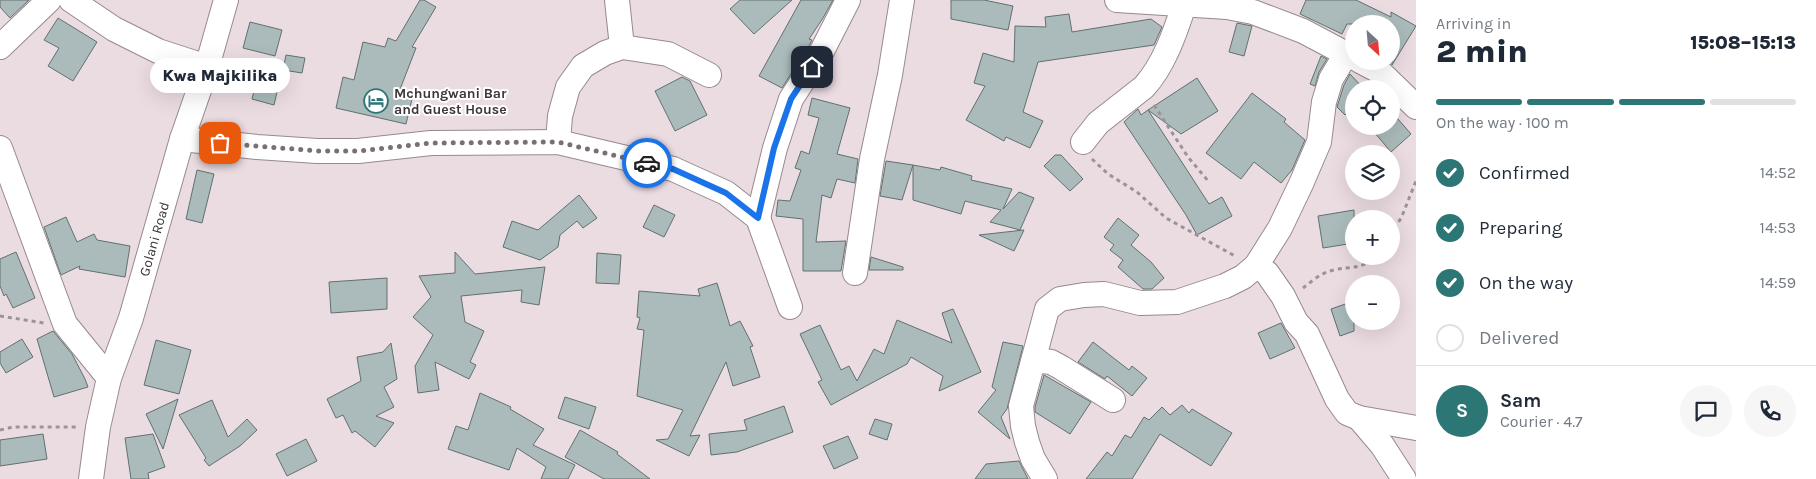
<!DOCTYPE html>
<meta charset="utf-8">
<style>
:root{--surface:#fff;--page:#f6f6f7;--text:#1f2937;--muted:#747a83;--line:#e0e1e3;--accent:#2c7675}
body{margin:0;font-family:Karla,sans-serif;background:var(--page);color:var(--text);height:100vh;display:flex;flex-direction:column;font-size:19px;white-space:nowrap}
*{box-sizing:border-box;margin:0}
p{font-size:16px;color:var(--muted)}
.icon{flex:none;width:28px;height:28px;fill:none;stroke:currentColor;stroke-width:2;stroke-linecap:round;stroke-linejoin:round}
.map{position:relative;flex:1;overflow:hidden}
.drawer{display:flex;flex-direction:column;background:var(--surface);width:400px}
.drawer>*{flex:none}
.needle{width:32px;rotate:154deg}
.controls{position:absolute;left:1345px;top:15px;display:grid;gap:10px}
.controls a{display:grid;place-items:center;width:55px;height:55px;border-radius:50%;background:var(--surface);box-shadow:0 5px 20px #0002;font-size:25px}
.pin{position:absolute;display:grid;place-items:center;width:42px;height:42px;color:#fff;margin:-21px;border-radius:10px;box-shadow:0 2px 8px #0006}
.courier{position:absolute;display:grid;place-items:center;width:50px;height:50px;margin:-25px;border:4px solid #1a73e8;border-radius:50%;background:#fff;color:#222;box-shadow:0 1px 6px #0007}
.bubble{position:absolute;height:35px;border-radius:18px;background:var(--surface);box-shadow:0 5px 20px #0002;font-size:16px;font-weight:800;line-height:35px;text-align:center}
.summary em{font-style:normal;font-weight:800}
.summary div{display:flex;flex-direction:column-reverse}
.summary{display:flex;align-items:center;justify-content:space-between;height:85px;padding:0 20px}
h1{font-size:32px;font-weight:800;line-height:38px}
.bar{display:grid;grid-template-columns:repeat(4,1fr);gap:8px 5px;align-content:center;height:60px;padding:0 20px}
.bar i{height:6px;border-radius:4px;background:var(--line)}
.bar .active{background:var(--accent)}
.bar p{grid-column:span 4}
.line{display:flex;align-items:center;gap:12px;padding:0 20px;border-top:1px solid var(--line)}
.line div{flex:1}
.round{display:grid;place-items:center;flex:none;width:52px;height:52px;border-radius:26px;background:var(--page)}
ol{padding:0 20px;list-style:none}
li{display:flex;align-items:center;gap:15px;height:55px}
li p{margin-inline-start:auto}
li .icon{padding:5px;border-radius:50%;background:var(--accent);color:#fff;stroke-width:4}
li:last-child{color:var(--muted)}
li i{width:28px;height:28px;border:2px solid var(--line);border-radius:50%}
main{display:flex;flex:1;min-height:0}
.map>svg:first-child{display:block}
.building{fill:#abbbbb;stroke:#61706f}
.lines{fill:none;stroke-linecap:round;stroke-linejoin:round}
.minor-casing{stroke:#97898e;stroke-width:26}
.path{stroke:#9d9297;stroke-width:3;stroke-dasharray:4 4;stroke-linecap:butt}
.minor{stroke:#fff;stroke-width:24}
.done{stroke:#797074;stroke-width:5;stroke-dasharray:0 9}
.route{stroke:#1a73e8;stroke-width:6}
.labels{text-anchor:middle;stroke-width:4;stroke-linejoin:round;paint-order:stroke}
.poi-label{font-size:14px;font-weight:bold;fill:#3c3639;stroke:#fff;text-anchor:start}
.street-label{font-size:14px;fill:#3c3639;stroke:#fff}
</style>
<main>
<div class="map">
<svg width="1416" height="479" viewBox="0 0 1416 479">
<rect width="100%" height="100%" fill="#ebdce2"/>
<!-- building -->
<g class="building">
<path d="M0,0H29L10,18L0,7Z"/>
<path d="M420,0H424L436,7L412,47L416,48L399,92L413,95L406,124L336,108L343,77L354,80L363,42L385,47L388,38L396,41Z"/>
<path d="M740,0H792L754,34L730,9Z"/>
<path d="M801,0H833L823,18L809,39L812,40L810,44L782,88L759,76Z"/>
<path d="M951,0H984L1013,6L1008,30L951,19Z"/>
<path d="M1306,0H1356L1391,17V12L1416,26L1392,65L1391,24H1347L1342,34L1300,14Z"/>
<path d="M1069,14L1072,32L1151,19L1162,27L1154,45L1038,62L1023,112L1043,121L1030,148L1006,137L1004,141L966,120L985,86L974,83L983,53L1014,62L1015,26L1046,27L1045,17Z"/>
<path d="M58,18L97,42L73,81L48,66L59,48L44,40Z"/>
<path d="M250,22L282,30L275,56L243,48Z"/>
<path d="M1237,23L1252,26L1244,56L1229,52Z"/>
<path d="M286,55L305,58L302,73L283,70Z"/>
<path d="M1321,56L1327,59L1319,72L1315,86L1310,84Z"/>
<path d="M1350,74L1364,89H1354V106L1345,115L1337,107L1344,85Z"/>
<path d="M682,77L690,81L707,115L675,131L655,91Z"/>
<path d="M1197,78L1218,111L1181,134L1148,110Z"/>
<path d="M256,82L278,88L274,105L252,99Z"/>
<path d="M1252,93L1286,119L1284,122L1305,140L1292,170L1281,183L1254,162L1241,179L1206,153Z"/>
<path d="M812,98L850,108L837,154L858,159L855,183L837,179L831,198L822,195L816,242L846,241L841,271H803V219L776,216L778,200L790,201L801,170L795,168L801,151L809,154L819,118L808,115Z"/>
<path d="M1138,109L1141,115L1148,110L1209,204L1222,197L1232,216L1197,235L1186,215L1124,122Z"/>
<path d="M1391,111L1411,134L1391,152L1369,126H1391Z"/>
<path d="M1055,155H1061L1083,179L1070,191L1044,166Z"/>
<path d="M886,161L913,165L902,200L880,196Z"/>
<path d="M913,165L940,170L941,167L972,176L971,180L1012,189L1003,209L1019,192L1034,198L1020,230L990,222L1001,210L965,201L961,214L913,200Z"/>
<path d="M197,170L214,174L202,223L186,219Z"/>
<path d="M579,195L597,218L583,228L577,221L560,235L558,247L540,260L503,247L512,221L538,230Z"/>
<path d="M654,205L675,215L664,237L643,227Z"/>
<path d="M1354,210V243L1323,248L1318,216Z"/>
<path d="M66,217L77,242L94,234L97,240L130,246L125,277L79,269L80,266L61,275L44,227Z"/>
<path d="M1118,218L1139,235L1131,245L1151,262L1164,278L1152,289H1143L1118,267L1123,260L1110,250L1114,245L1104,237Z"/>
<path d="M1024,230L1014,251L979,235Z"/>
<path d="M16,252L35,298L13,308L6,294L4,296L0,286V259Z"/>
<path d="M455,252L475,274L545,267L539,305L521,302L522,290L461,296L465,322L484,331L470,362L476,365L469,379L435,362L439,390L418,393L415,366L433,335L413,317L431,297L419,276L455,273Z"/>
<path d="M597,253L621,255L619,284L596,283Z"/>
<path d="M871,257L903,267V270H869Z"/>
<path d="M387,278V309L331,313L329,282Z"/>
<path d="M717,283L730,326L740,321L753,346L750,347L760,377L733,386L726,362L690,436L700,435L689,456L656,440L668,439L683,410L637,396L644,330L637,329L640,318L637,317L639,291L700,296L698,289Z"/>
<path d="M1354,301V331L1340,336L1331,309Z"/>
<path d="M953,309L981,372L939,391L943,376L911,357L907,364L831,405L818,382L822,380L800,334L820,325L841,370L849,366L857,381L874,349L884,354L897,320L952,343L942,313Z"/>
<path d="M1281,323L1295,348L1270,359L1258,333Z"/>
<path d="M53,331L72,354L85,379L88,387L54,397L37,339Z"/>
<path d="M22,339L33,357L6,373L0,363V352Z"/>
<path d="M156,340L191,350L179,394L144,385Z"/>
<path d="M1003,342L1023,346L1007,409L1001,417L1010,439L978,412L996,390L992,387Z"/>
<path d="M1093,342L1129,370L1132,366L1147,378L1132,396L1107,376L1105,379L1078,362Z"/>
<path d="M391,343L397,379L384,387L394,407L376,416L394,423L375,447L355,431L352,433L343,415L336,418L327,399L361,381L357,357L383,352Z"/>
<path d="M1044,375L1091,402L1070,434L1035,412V407Z"/>
<path d="M480,393L511,407L510,409L544,429L533,445L575,465L568,479H541L546,467L517,448L509,470L448,449L456,426L468,430Z"/>
<path d="M565,397L596,407L589,429L558,418Z"/>
<path d="M178,399L163,449L146,414Z"/>
<path d="M212,400L228,437L247,419L257,430L240,446L209,466L204,460L206,458L179,415Z"/>
<path d="M1182,405L1189,413L1192,409L1232,433L1211,466L1160,434L1132,479H1086L1107,452L1112,456L1125,435L1131,438L1144,417L1149,420L1162,407L1170,415Z"/>
<path d="M784,406L793,432L737,452L711,455L709,434L747,430L744,420Z"/>
<path d="M875,419L892,424L887,440L869,434Z"/>
<path d="M580,430L618,452L617,454L650,479H604L565,457Z"/>
<path d="M43,434L47,459L0,466V440Z"/>
<path d="M153,434L165,467L148,473L149,479H131L125,438Z"/>
<path d="M848,436L858,458L834,469L823,446Z"/>
<path d="M306,439L317,461L287,476L276,454Z"/>
<path d="M1019,461L1028,479H975L986,464Z"/>
</g>
<g class="lines">
<!-- minor casing -->
<g class="minor-casing">
<g id="minor">
<path d="M71,0L114,29L158,51L207,67"/>
<path d="M617,0L622,47"/>
<path d="M1117,0L1227,7L1253,12L1303,31L1354,58"/>
<path d="M0,47L49,0"/>
<path d="M1360,61L1379,71L1416,107"/>
<path d="M182,139L257,147L317,151H358L431,143L558,142L673,169L726,193L758,218L790,307"/>
<path d="M558,142L560,116L568,87L583,66L605,53L622,47L668,54L709,75"/>
<path d="M1083,142L1098,123L1144,87C1164,65 1175,33 1184,5"/>
<path d="M0,148L65,324L109,378"/>
<path d="M758,218L775,148L791,99L822,51L848,0"/>
<path d="M1256,266L1267,273L1283,296L1296,322L1307,334L1337,399L1347,413L1359,418L1382,445L1404,479"/>
<path d="M855,273L872,159L890,75L902,0"/>
<path d="M1034,363L1043,361L1051,362L1062,368L1113,400"/>
<path d="M1359,418L1416,428"/>
<path d="M91,479L98,427L109,378L131,318L182,139L207,67L226,0"/>
<path d="M1045,479L1033,459L1027,442L1023,426L1021,406L1047,309L1060,299L1084,295L1104,294L1140,303L1177,302L1225,286L1243,277L1256,266L1280,228L1301,184L1319,142L1324,102L1331,79L1346,54"/>
</g>
</g>
<!-- path -->
<g class="path">
<path d="M1154,105L1188,157L1209,182"/>
<path d="M1092,159L1108,174L1137,192L1166,218L1235,256"/>
<path d="M1391,236L1402,216L1416,181"/>
<path d="M1303,288C1312,281 1322,272 1334,270C1350,266 1363,270 1375,256"/>
<path d="M0,316L44,323"/>
<path d="M0,430L13,427H77"/>
</g>
<!-- minor -->
<use href="#minor" class="minor"/>
</g>
<g class="lines">
<!-- done -->
<path class="done" d="M220,143L318,151H358L431,143L558,142L647,163"/>
<!-- route -->
<path class="route" d="M647,163L673,169L726,193L758,218L774,148L791,99L812,67"/>
</g>
<!-- icons -->
<defs>
<g id="hotel-ring" transform="scale(1.25)"><circle r="9.5" fill="#fff" stroke="#2c7675" stroke-width="1.5"/><path d="M-6-4.5h1.5V1H6V5H4.5V3h-9V5H-6ZM-4 0a1.8 1.8 0 1 1 3.6 0ZM.5 0V-2.5h3Q6-2.5 6 0Z" fill="#2c7675"/></g>
</defs>
<g fill-rule="evenodd">
<use href="#hotel-ring" x="376" y="101"/>
</g>
<g class="labels">
<!-- poi labels -->
<g class="poi-label">
<text x="394" y="98">Mchungwani Bar<tspan x="394" dy="16">and Guest House</tspan></text>
</g>
<!-- street labels -->
<g class="street-label">
<text transform="translate(154 239) rotate(-74)" y="5">Golani Road</text>
</g>
</g>
</svg>
<div class="controls">
<a><svg class="needle" viewBox="-14 -14 28 28"><path d="M0-13l5 13h-10z" fill="#e53935"/><path d="M0 13l5-13h-10z" fill="#747a83"/></svg></a>
<a><svg class="icon" aria-label="locate" viewBox="0 0 24 24"><circle cx="12" cy="12" r="6"/><path d="M12 2v4M12 18v4M2 12h4M18 12h4"/></svg></a>
<a><svg class="icon" aria-label="layers" viewBox="0 0 24 24"><path d="M12 4l9 5-9 5-9-5zM3 14l9 5 9-5"/></svg></a>
<a>+</a>
<a>−</a>
</div>
<div class="pin" style="left:220px;top:143px;background:#ea580c"><svg class="icon" aria-label="bag" viewBox="0 0 24 24"><path d="M5 8h14l-1 12H6zM9 8a3 3 0 0 1 6 0"/></svg></div>
<div class="pin" style="left:812px;top:67px;background:#1f2937"><svg class="icon" aria-label="home" viewBox="0 0 24 24"><path d="M3 11l9-7 9 7M6 9v11h12V9"/></svg></div>
<div class="courier" style="left:647px;top:163px"><svg class="icon" aria-label="car" viewBox="0 0 24 24"><path d="M5 17H2v-5l4-1 3-4h7l3 4 3 1v5h-3M9 17h6M6 11h13"/><circle cx="7" cy="17" r="2"/><circle cx="17" cy="17" r="2"/></svg></div>
<div class="bubble" style="left:150px;top:58px;width:140px">Kwa Majkilika</div>
</div>
<section class="drawer">
<div class="summary"><div><h1>2 min</h1><p>Arriving in</p></div><em>15:08–15:13</em></div>
<div class="bar"><i class="active"></i><i class="active"></i><i class="active"></i><i></i><p>On the way · 100 m</p></div>
<ol>
<li><svg class="icon" aria-label="check" viewBox="0 0 24 24"><path d="M5 12l5 5 9-10"/></svg>Confirmed<p>14:52</p></li>
<li><svg class="icon" aria-label="check" viewBox="0 0 24 24"><path d="M5 12l5 5 9-10"/></svg>Preparing<p>14:53</p></li>
<li><svg class="icon" aria-label="check" viewBox="0 0 24 24"><path d="M5 12l5 5 9-10"/></svg>On the way<p>14:59</p></li>
<li><i></i>Delivered</li>
</ol>
<div class="line" style="height:90px"><b class="round" style="background:var(--accent);color:#fff">S</b><div><b>Sam</b><p>Courier · 4.7</p></div><a class="round"><svg class="icon" aria-label="chat" viewBox="0 0 24 24"><path d="M4 5h16v11H9l-5 4z"/></svg></a><a class="round"><svg class="icon" aria-label="phone" viewBox="0 0 24 24"><path d="M5 4h4l2 5-3 2q2 4 5 5l2-3 5 2v4C11 20 4 13 5 4z"/></svg></a></div>
</section>
</main>
